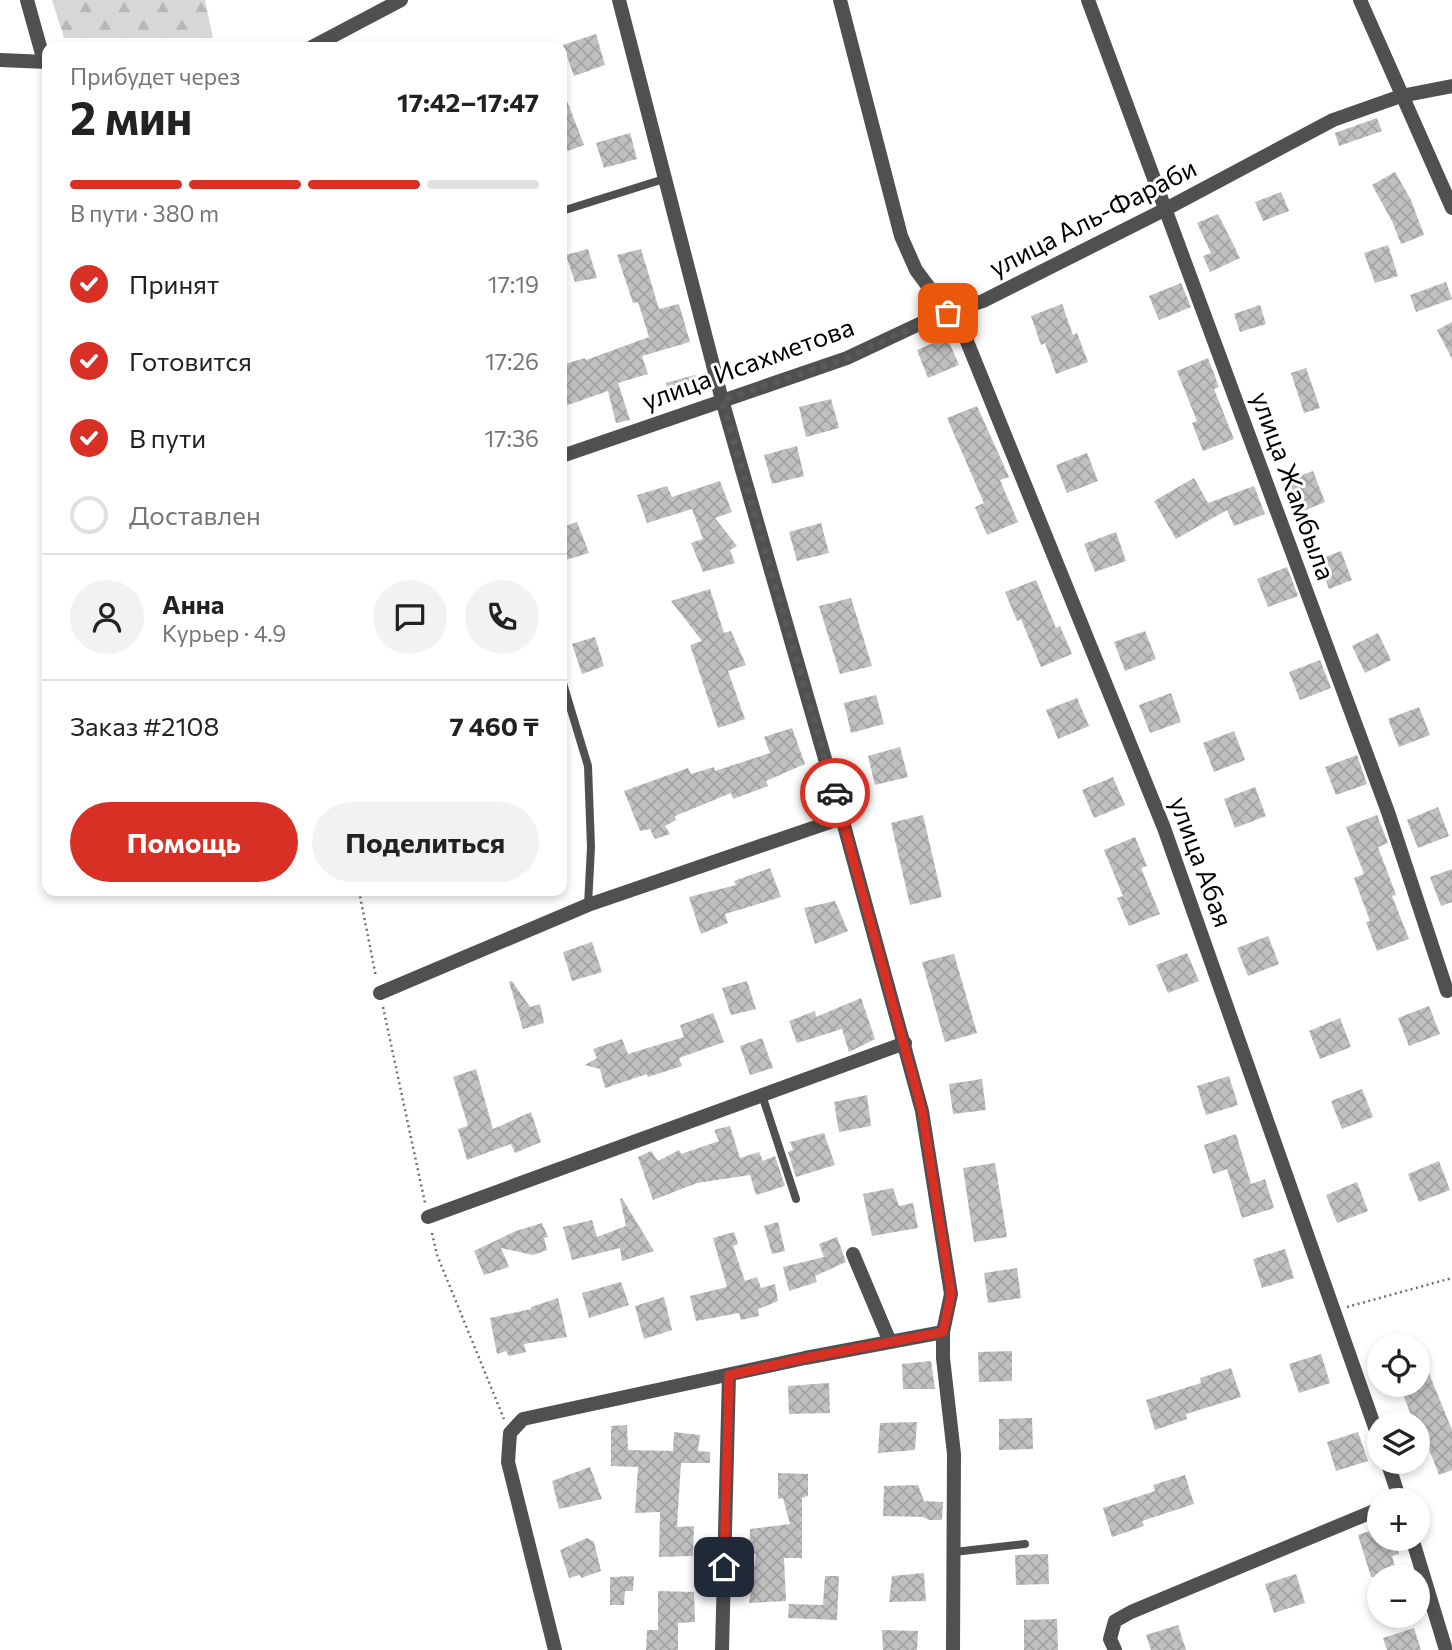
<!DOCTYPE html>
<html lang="ru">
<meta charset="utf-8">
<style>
:root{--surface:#fff;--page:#f2f2f2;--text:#222;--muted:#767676;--line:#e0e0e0;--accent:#d93025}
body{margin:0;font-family:Commissioner,sans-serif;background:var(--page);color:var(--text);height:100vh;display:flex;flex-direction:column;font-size:26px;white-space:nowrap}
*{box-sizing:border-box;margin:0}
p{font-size:23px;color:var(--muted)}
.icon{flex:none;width:38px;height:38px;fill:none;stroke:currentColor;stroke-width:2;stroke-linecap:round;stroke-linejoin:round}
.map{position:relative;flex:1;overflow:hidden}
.drawer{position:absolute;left:42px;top:42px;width:525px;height:854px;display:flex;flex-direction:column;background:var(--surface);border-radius:14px;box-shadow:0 4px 10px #0003}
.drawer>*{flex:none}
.tools{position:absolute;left:1367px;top:1334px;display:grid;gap:14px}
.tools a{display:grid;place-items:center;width:63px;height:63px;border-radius:50%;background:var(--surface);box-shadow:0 4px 10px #0003;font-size:35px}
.pin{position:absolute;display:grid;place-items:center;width:60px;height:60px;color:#fff;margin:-30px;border-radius:14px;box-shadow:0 4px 10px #0006}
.courier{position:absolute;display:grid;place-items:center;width:70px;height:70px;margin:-35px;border:5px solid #d93025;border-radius:50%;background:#fff;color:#222;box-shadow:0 2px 9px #0007}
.overview em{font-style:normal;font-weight:700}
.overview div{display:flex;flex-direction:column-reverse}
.overview{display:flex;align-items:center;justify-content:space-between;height:119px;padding:0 28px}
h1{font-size:46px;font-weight:700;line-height:52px}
.bar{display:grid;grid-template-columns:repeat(4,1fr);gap:10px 7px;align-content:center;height:84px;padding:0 28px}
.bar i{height:9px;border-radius:5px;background:var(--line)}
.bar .current{background:var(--accent)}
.bar p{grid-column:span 4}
.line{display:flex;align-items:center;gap:18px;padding:0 28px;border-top:2px solid var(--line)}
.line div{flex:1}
.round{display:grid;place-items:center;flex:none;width:74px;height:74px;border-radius:37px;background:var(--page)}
ol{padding:0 28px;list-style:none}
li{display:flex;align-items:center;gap:21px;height:77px}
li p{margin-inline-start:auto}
li .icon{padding:7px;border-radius:50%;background:var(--accent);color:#fff;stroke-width:4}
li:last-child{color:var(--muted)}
li i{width:38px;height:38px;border:4px solid var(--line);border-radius:50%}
.cta{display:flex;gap:14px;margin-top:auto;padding:14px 28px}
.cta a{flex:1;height:80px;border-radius:42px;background:var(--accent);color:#fff;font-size:28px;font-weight:700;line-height:80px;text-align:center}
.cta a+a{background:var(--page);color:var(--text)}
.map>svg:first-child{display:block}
.forest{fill:url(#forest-firs)}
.building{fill:url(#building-cross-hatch)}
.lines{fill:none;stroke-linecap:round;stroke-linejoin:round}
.path{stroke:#727272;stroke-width:2.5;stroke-dasharray:2 3.5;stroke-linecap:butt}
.service{stroke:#505050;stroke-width:8}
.minor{stroke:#505050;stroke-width:14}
.tertiary{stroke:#505050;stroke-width:14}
.done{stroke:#595959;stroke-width:7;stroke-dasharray:0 12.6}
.route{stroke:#d93025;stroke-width:9}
.labels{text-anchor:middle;stroke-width:6;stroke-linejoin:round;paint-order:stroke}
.street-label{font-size:26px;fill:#000;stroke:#fff}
</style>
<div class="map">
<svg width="1452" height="1650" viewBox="0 0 1452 1650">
<defs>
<pattern id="forest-firs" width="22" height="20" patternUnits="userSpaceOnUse" patternTransform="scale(1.75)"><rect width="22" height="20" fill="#d7d7d7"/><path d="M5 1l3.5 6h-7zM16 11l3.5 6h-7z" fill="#b7b7b7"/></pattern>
<pattern id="building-cross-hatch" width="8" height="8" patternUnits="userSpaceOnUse" patternTransform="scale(1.75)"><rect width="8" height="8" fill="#c0c0c0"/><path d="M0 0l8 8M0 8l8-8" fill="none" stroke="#a3a3a3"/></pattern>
</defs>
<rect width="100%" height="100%" fill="#fff"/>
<!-- forest -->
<path class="forest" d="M52,0H205L213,38H64Z"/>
<!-- building -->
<g class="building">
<path d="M596,34L605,65L574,76L563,45Z"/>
<path d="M562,88L584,145L562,153Z"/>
<path d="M1377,118L1382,131L1339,146L1335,133Z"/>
<path d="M630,133L637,159L604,168L596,143Z"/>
<path d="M1395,172L1411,200L1424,235L1401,244L1392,221L1372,185Z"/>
<path d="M1281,192L1289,211L1263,221L1255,202Z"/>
<path d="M1218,214L1240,258L1210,272L1203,256L1211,253L1197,223Z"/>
<path d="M1388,245L1398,276L1375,283L1364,253Z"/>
<path d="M588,249L597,278L575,282L566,255Z"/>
<path d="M641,249L659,309L679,304L690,342L642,356L648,374L618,383L630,420L616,423L608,391L562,407V365L585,358L586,360L649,337L638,302L633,303L617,255Z"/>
<path d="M1446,282L1452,299L1416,312L1410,295Z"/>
<path d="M1181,283L1191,307L1159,320L1149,296Z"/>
<path d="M1062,304L1073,335L1077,333L1088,362L1056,374L1045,343L1041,345L1031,316Z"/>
<path d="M1260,305L1266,324L1240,332L1234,314Z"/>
<path d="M1452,322V359L1437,330Z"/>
<path d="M947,337L959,365L928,378L917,350Z"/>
<path d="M1208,358L1219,387L1214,389L1234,439L1203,451L1192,423L1197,421L1177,371Z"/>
<path d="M1306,368L1320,408L1304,413L1291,373Z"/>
<path d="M695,375L700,394L669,401L666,383Z"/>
<path d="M831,399L839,428L806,437L799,407Z"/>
<path d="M977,406L1009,477L1000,480L1018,522L987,535L975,507L984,503L947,418Z"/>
<path d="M797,446L804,476L772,484L764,455Z"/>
<path d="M1087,453L1098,481L1067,493L1056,465Z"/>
<path d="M1313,471L1325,502L1301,512L1289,480Z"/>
<path d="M1194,478L1208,503L1254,486L1265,514L1234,526L1227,510L1176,539L1154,501Z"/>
<path d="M720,481L732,512L715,518L737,546L730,550L735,563L703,572L691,543L703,539L692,509L647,523L637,495L667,486L672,497Z"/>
<path d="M577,522L589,553L562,561V527Z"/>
<path d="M821,523L829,553L797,561L789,532Z"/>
<path d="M1116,532L1126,561L1095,572L1084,544Z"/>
<path d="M1341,551L1352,580L1329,589L1318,560Z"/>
<path d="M1287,567L1298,596L1268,607L1257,579Z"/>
<path d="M1036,580L1056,628L1060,626L1072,654L1041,667L1021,619L1017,621L1005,592Z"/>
<path d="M710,589L724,633L731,631L746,665L728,671L745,719L718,728L690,645L702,641L671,601Z"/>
<path d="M851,598L872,666L840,674L819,606Z"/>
<path d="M1145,631L1156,659L1125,671L1114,642Z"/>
<path d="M1378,633L1391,660L1365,673L1352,646Z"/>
<path d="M595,637L604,666L582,674L572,644Z"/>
<path d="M1320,660L1331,688L1300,700L1289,672Z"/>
<path d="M1171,693L1181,722L1150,733L1139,705Z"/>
<path d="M876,695L884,724L851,733L844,703Z"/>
<path d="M1077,698L1089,726L1058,739L1046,710Z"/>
<path d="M1419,707L1430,735L1399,747L1388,719Z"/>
<path d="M792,728L805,764L766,781L768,786L733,799L731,793L675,816L676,820L665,826L670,834L655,839L650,829L640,831L624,791L688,768L691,774L714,767L715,771L770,753L764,737Z"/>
<path d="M1234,731L1245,760L1214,772L1203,743Z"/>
<path d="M900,747L908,777L875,785L868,756Z"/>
<path d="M1357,755L1367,784L1336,795L1325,767Z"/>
<path d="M1113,777L1125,805L1094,818L1082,790Z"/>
<path d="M1255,787L1266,816L1235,828L1224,799Z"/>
<path d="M1438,807L1449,836L1418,848L1407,820Z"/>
<path d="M923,815L942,897L910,905L891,823Z"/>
<path d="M1377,815L1388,843L1378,847L1396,895L1392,896L1409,939L1377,951L1366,922L1370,921L1354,878L1364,874L1346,827Z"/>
<path d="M1135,837L1147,866L1141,868L1160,914L1129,926L1117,898L1123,896L1104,850Z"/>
<path d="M770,868L781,897L725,914L728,923L701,934L689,897L736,885L734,881Z"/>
<path d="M1452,869V902L1441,906L1430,877Z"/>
<path d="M835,901L848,931L815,944L804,908Z"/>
<path d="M1268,936L1279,964L1248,976L1237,948Z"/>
<path d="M592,942L602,972L572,981L563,952Z"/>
<path d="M1187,953L1199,981L1168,993L1156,965Z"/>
<path d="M954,954L977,1033L945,1042L922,962Z"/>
<path d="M512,981L530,1007L540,1004L544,1023L523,1029L509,982Z"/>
<path d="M747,981L756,1009L731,1015L722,988Z"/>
<path d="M861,998L875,1039L849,1052L842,1029L797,1043L789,1021L815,1011L816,1017Z"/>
<path d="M1429,1006L1440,1034L1409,1046L1398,1018Z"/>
<path d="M713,1013L724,1042L679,1058L682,1066L648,1077L647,1074L605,1088L600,1069L585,1065L597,1058L593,1049L622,1039L628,1054L684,1037L680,1025Z"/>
<path d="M1340,1018L1351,1047L1320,1059L1309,1031Z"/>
<path d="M762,1038L773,1068L750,1075L740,1046Z"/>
<path d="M476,1069L493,1129L531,1112L541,1142L515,1153L511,1144L467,1160L458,1129L468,1126L453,1077Z"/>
<path d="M1229,1076L1238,1105L1206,1115L1197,1086Z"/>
<path d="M982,1079L986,1110L953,1114L949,1084Z"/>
<path d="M1362,1089L1373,1117L1342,1129L1331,1101Z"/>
<path d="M867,1095L871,1126L839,1132L834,1102Z"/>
<path d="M730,1126L740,1158L759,1152L763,1161L775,1156L785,1186L756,1195L750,1175L697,1183L653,1200L638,1157L651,1151L658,1161L679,1150L681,1154L719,1141L714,1130Z"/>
<path d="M824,1133L835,1165L796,1177L788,1152L793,1150L790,1142Z"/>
<path d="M1236,1134L1251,1184L1265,1179L1274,1208L1242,1218L1227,1169L1213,1174L1204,1145Z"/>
<path d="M1439,1161L1450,1190L1419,1202L1408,1174Z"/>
<path d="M995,1163L1007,1237L974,1242L963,1168Z"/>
<path d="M1357,1182L1368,1211L1337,1223L1326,1195Z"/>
<path d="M893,1188L899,1206L913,1203L918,1228L872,1236L863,1194Z"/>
<path d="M622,1198L654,1251L622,1261L620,1248L572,1260L563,1227L592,1220L597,1237L626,1226L620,1199Z"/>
<path d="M778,1222L785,1251L772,1254L764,1226Z"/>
<path d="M542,1223L548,1237L544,1238L547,1250L533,1255L501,1248L509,1267L484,1275L474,1251L516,1231Z"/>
<path d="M734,1232L738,1244L733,1246L745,1281L757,1277L761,1288L775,1284L778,1301L758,1309L759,1316L741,1320L739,1313L696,1321L690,1296L727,1287L713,1238Z"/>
<path d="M837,1237L846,1262L815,1276L817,1282L789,1291L783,1267L824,1257L819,1244Z"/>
<path d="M1285,1249L1294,1278L1262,1288L1253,1259Z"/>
<path d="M1017,1268L1021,1298L988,1303L984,1273Z"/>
<path d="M621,1282L629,1305L589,1318L582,1293Z"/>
<path d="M664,1297L672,1330L644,1339L635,1306Z"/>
<path d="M558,1298L567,1337L524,1344L526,1352L509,1356L506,1351L497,1354L490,1318L531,1309V1307Z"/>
<path d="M1418,1346L1452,1430V1470L1439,1475L1421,1428L1418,1430V1423H1414L1399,1384H1418Z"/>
<path d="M1012,1351V1381L979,1382L978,1352Z"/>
<path d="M1321,1354L1330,1383L1299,1393L1289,1364Z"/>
<path d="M931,1361L935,1389H903L902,1364Z"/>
<path d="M1231,1368L1241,1397L1186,1414L1187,1419L1155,1430L1146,1400L1201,1383L1200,1378Z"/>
<path d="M829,1383L830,1413L789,1414L788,1386Z"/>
<path d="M1032,1418L1033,1449L999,1450V1419Z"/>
<path d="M917,1422L915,1450L878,1453L880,1423Z"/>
<path d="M627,1425L628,1450L673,1451L674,1432L700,1435L698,1451L710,1452V1463H681L677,1527L694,1526L693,1556L659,1557L660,1512L635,1513L638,1467L611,1466V1426Z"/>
<path d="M1358,1432L1368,1461L1336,1471L1327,1442Z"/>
<path d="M590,1467L602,1499L559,1509L552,1481Z"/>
<path d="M778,1473L808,1474V1496L802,1498V1558H784L786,1601L749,1603L756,1554L749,1555L750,1529L790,1524L783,1498L778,1499Z"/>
<path d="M1185,1475L1194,1504L1142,1521L1144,1526L1112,1537L1103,1508L1155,1491L1153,1485Z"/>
<path d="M918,1485L924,1501L943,1502L942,1520H929L923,1517L883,1516L884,1486Z"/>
<path d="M1379,1528V1538H1394L1399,1554L1392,1556L1398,1577H1371L1358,1535Z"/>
<path d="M587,1538L594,1542L601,1571L581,1578L580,1575L569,1578L560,1550Z"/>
<path d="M1048,1554L1049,1584L1016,1585L1015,1555Z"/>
<path d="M924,1573L926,1601L889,1602L892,1576Z"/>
<path d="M1296,1574L1305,1603L1274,1613L1265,1584Z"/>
<path d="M634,1576L633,1591H625L624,1605H610V1577Z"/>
<path d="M825,1576H839L837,1620L788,1618L789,1604L823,1605Z"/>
<path d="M658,1591L694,1592L695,1622L678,1623V1650H646L647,1630H658Z"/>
<path d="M1057,1619L1058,1650H1024V1620Z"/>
<path d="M1178,1625L1186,1650H1151L1146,1635Z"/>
<path d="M1414,1628L1421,1650H1387L1383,1638Z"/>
<path d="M882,1630L918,1631L917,1650H883Z"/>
</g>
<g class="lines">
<!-- path -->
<g class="path">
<path d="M359,891L376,977"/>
<path d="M383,1007L425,1203"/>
<path d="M432,1233L437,1255L504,1419"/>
<path d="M1347,1307L1452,1278"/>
</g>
<!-- service -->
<g class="service">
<path d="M562,211L664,179"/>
<path d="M562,680L588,766L591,847L588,905"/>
<path d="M762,1095L796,1199"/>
<path d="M954,1552L1025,1544"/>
</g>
<!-- minor -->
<g class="minor">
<path d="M27,0L44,61"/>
<path d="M619,0L722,400L842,818L922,1111L951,1294L943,1332V1358L954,1454L953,1650"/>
<path d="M1088,0L1388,812L1447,991"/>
<path d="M1360,0L1452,208"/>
<path d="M562,456L847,358L930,319L948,313L966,339L1164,828L1379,1439"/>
<path d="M380,993L588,905L842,818"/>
<path d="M428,1217L905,1043"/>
<path d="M853,1254L890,1342"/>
<path d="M1387,1461L1400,1500"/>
<path d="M1412,1538L1446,1650"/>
<path d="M555,1650L508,1462L510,1433L523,1419L805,1358L943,1332"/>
<path d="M722,1650L729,1375"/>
<path d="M1115,1650L1110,1639L1115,1621L1131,1612L1379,1509"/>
</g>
<!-- tertiary -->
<g class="tertiary">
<path d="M840,0L901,236L916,270L948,313L983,301L1164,210L1333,120L1401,96L1452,86"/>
<path d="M312,47L401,0"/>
<path d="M0,60L47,62"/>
</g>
</g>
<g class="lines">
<!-- done -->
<path class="done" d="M835,793L722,400L847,358L930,319L948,313"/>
<!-- route -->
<path class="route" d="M724,1567L729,1375L805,1358L943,1332L951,1294L922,1111L835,793"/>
</g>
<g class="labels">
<!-- street labels -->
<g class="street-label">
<text transform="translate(1093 218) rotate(-27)" y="9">улица Аль-Фараби</text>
<text transform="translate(748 364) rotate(-20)" y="9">улица Исахметова</text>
<text transform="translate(1293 486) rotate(70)" y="9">улица Жамбыла</text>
<text transform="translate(1201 862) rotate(70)" y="9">улица Абая</text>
</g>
</g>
</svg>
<div class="tools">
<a><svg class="icon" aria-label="locate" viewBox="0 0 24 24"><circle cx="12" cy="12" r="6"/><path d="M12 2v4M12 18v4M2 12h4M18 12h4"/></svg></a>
<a><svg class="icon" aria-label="layers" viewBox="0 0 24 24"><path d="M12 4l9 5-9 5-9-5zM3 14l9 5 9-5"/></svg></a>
<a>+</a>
<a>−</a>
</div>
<div class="pin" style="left:948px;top:313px;background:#ea580c"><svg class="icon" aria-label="bag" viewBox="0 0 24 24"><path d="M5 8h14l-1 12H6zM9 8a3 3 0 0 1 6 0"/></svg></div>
<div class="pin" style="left:724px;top:1567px;background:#1f2937"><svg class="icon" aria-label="home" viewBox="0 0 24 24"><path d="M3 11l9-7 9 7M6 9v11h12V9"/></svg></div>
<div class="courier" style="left:835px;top:793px"><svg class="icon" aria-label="car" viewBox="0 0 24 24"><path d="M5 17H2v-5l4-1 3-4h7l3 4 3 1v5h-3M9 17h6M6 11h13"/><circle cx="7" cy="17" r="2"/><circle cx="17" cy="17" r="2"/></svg></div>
<section class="drawer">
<div class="overview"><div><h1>2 мин</h1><p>Прибудет через</p></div><em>17:42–17:47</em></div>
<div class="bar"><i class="current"></i><i class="current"></i><i class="current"></i><i></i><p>В пути · 380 m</p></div>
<ol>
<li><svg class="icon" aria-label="check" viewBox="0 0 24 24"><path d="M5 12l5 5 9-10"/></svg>Принят<p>17:19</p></li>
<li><svg class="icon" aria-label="check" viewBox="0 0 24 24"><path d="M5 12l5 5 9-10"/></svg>Готовится<p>17:26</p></li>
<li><svg class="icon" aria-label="check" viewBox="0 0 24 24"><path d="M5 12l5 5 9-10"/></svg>В пути<p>17:36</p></li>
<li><i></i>Доставлен</li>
</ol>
<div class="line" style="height:126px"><a class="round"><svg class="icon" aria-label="person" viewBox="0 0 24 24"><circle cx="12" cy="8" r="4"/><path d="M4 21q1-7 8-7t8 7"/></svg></a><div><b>Анна</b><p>Курьер · 4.9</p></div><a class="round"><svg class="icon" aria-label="chat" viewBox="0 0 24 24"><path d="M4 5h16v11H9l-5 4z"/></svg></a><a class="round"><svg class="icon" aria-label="phone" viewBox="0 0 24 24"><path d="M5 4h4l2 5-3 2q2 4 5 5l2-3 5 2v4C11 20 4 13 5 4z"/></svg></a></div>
<div class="line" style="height:91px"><div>Заказ #2108</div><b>7 460 ₸</b></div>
<div class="cta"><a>Помощь</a><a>Поделиться</a></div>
</section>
</div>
